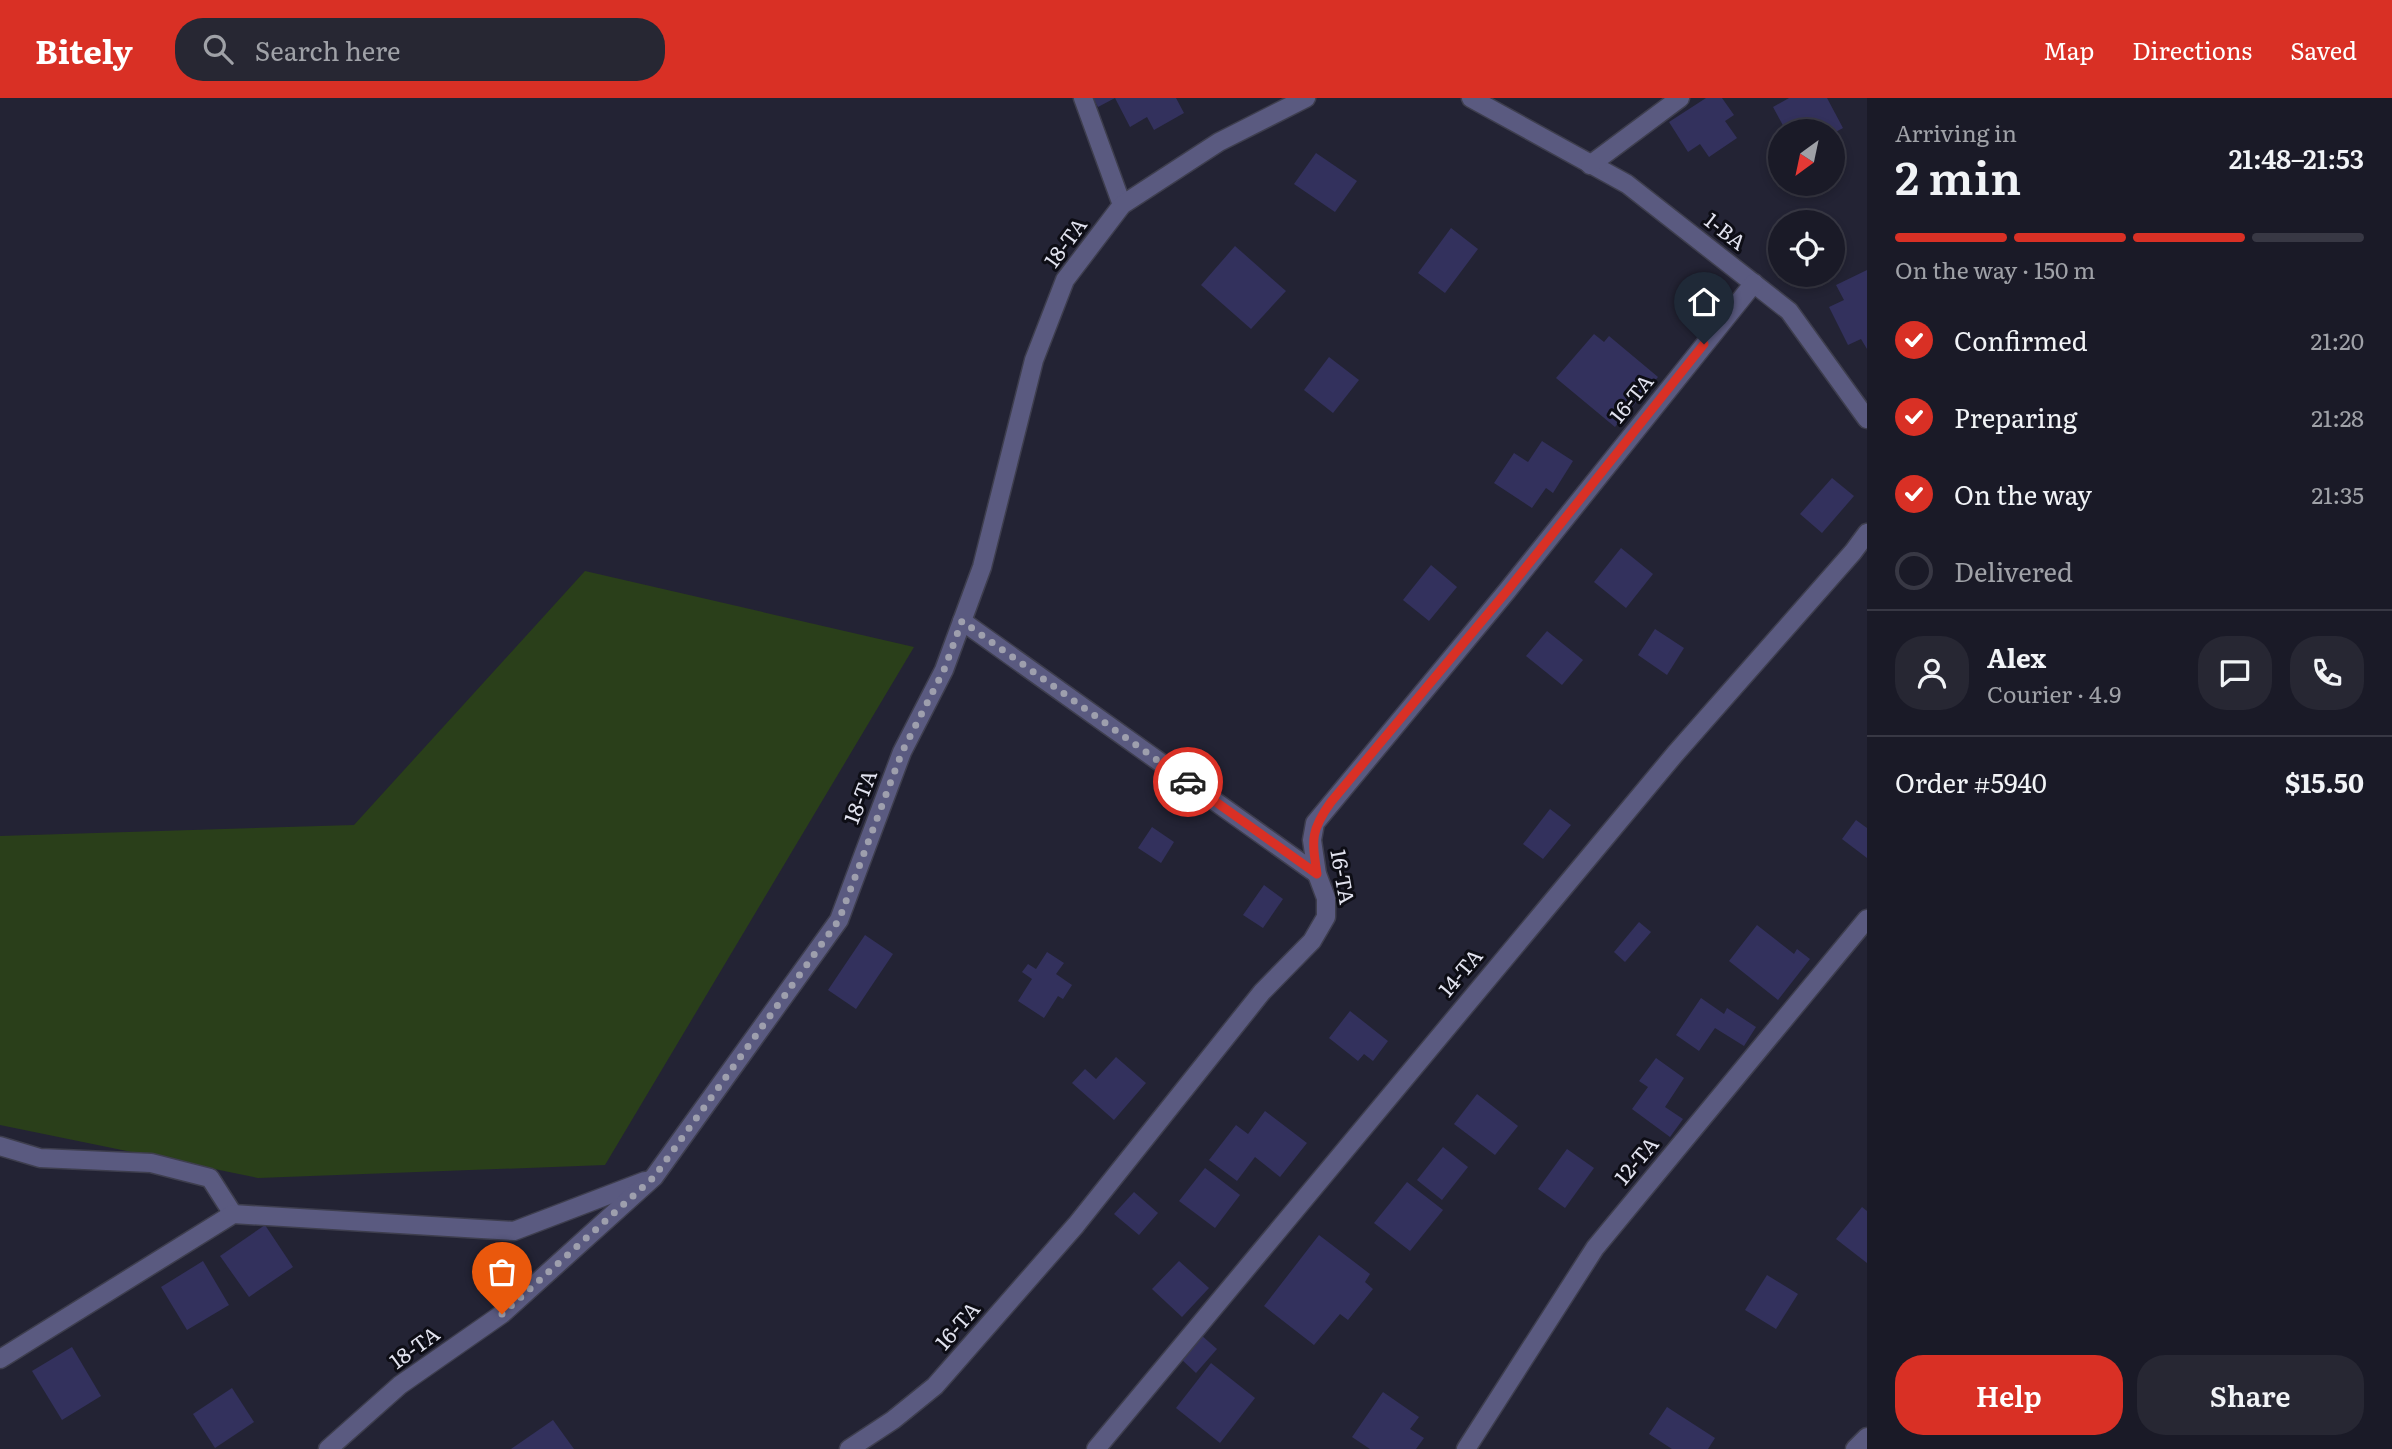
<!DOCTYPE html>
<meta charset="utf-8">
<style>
:root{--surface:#1a1a27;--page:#272733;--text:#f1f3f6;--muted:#9fa1a7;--line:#383844;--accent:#d93025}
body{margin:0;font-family:Literata,serif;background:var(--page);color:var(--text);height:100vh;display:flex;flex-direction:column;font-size:26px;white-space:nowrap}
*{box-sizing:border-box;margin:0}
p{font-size:23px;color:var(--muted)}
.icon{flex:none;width:38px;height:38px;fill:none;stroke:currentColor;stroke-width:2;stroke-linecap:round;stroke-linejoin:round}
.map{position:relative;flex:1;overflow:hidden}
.drawer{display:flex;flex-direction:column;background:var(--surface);width:525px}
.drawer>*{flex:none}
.needle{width:46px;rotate:213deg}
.tools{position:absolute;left:1768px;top:21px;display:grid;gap:14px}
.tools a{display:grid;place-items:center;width:77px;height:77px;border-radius:50%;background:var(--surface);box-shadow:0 4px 10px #0003,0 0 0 2px var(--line);font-size:35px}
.pin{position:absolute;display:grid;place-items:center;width:60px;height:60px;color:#fff;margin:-72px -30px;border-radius:50% 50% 50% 0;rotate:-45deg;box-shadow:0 0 7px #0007}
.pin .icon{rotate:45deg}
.courier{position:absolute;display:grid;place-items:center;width:70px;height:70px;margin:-35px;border:5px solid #d93025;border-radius:50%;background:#fff;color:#222;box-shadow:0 2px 9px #0007}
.headline em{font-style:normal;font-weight:600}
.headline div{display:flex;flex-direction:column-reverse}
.headline{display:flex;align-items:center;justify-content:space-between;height:119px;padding:0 28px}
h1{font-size:46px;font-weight:600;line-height:52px}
.bar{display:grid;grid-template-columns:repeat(4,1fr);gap:10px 7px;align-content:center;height:84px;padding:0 28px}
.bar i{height:9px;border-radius:5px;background:var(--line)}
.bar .current{background:var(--accent)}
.bar p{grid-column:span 4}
.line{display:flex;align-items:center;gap:18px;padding:0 28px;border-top:2px solid var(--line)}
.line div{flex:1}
.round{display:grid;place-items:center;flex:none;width:74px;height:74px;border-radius:28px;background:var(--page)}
ol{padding:0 28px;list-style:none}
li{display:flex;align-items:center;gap:21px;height:77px}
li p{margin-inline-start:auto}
li .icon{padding:7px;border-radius:50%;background:var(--accent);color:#fff;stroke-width:4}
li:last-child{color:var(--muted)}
li i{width:38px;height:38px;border:4px solid var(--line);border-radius:50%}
.action{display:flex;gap:14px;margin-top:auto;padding:14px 28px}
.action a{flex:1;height:80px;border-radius:28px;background:var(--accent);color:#fff;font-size:28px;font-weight:600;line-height:80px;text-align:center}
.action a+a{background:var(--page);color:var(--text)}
header{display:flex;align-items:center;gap:42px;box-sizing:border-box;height:98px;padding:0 35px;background:var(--accent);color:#fff}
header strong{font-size:33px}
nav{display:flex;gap:38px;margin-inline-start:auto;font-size:24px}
.search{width:490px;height:63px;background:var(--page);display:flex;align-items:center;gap:18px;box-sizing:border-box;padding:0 24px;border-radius:28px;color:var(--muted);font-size:26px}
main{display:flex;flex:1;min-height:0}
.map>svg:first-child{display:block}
.green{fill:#2a3f1a}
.building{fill:#33315d}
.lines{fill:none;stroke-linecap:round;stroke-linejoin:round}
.service-casing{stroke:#3e3e4e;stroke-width:21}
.minor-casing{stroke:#3e3e4e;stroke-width:21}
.service{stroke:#5a5a80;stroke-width:18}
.minor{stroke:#5a5a80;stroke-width:18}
.done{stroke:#9e9fad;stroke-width:7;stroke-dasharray:0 12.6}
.route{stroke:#d93025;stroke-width:9}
.labels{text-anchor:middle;stroke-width:6;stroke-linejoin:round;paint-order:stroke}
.street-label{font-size:21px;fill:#e1e2ee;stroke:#0d0d15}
</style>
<header>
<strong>Bitely</strong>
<div class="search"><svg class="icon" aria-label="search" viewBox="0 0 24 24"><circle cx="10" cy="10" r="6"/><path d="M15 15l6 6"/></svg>Search here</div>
<nav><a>Map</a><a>Directions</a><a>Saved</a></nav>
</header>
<main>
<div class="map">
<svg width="1867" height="1351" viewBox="0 0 1867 1351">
<rect width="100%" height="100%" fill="#232334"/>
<!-- green -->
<path class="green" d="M585,473L914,549L605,1067L258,1080L0,1027V738L354,727Z"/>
<!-- building -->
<g class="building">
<path d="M1093,0H1176L1184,15L1154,32L1147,19L1130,29L1115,0L1098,9Z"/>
<path d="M1706,0H1722L1734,17L1725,23L1737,40L1709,59L1700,46L1688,54L1669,24Z"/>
<path d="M1789,0H1827L1843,30L1832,36L1786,33L1773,9Z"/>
<path d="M1316,55L1357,83L1335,114L1294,86Z"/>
<path d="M1451,130L1478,151L1445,195L1418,175Z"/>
<path d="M1235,148L1286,193L1251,231L1201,187Z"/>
<path d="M1867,172V251L1861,241L1848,247L1829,209L1844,202L1836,187Z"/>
<path d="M1594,236L1604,244L1609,238L1658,279L1615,329L1556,280Z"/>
<path d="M1329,259L1359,282L1333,315L1304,292Z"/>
<path d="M1542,343L1573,363L1553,395L1546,390L1532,410L1494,385L1514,355L1528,364Z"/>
<path d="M1832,380L1854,398L1822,435L1800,416Z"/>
<path d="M1621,450L1653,476L1626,510L1594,484Z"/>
<path d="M1431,467L1457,489L1429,523L1403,502Z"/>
<path d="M1655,531L1684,550L1667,577L1638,557Z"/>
<path d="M1547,533L1583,562L1562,587L1526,558Z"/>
<path d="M1550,711L1571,727L1543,761L1523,746Z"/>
<path d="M1856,722L1867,730V760L1842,741Z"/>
<path d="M1152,729L1174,744L1161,765L1138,750Z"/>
<path d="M1264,787L1283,801L1263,830L1243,817Z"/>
<path d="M1639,824L1651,834L1625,864L1614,854Z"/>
<path d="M1757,827L1794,856L1797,851L1810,861L1778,902L1729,863Z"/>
<path d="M865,837L893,856L856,911L828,892Z"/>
<path d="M1047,854L1064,865L1056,876L1072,887L1063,901L1058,898L1044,920L1018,903L1032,881L1022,874L1028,866L1036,871Z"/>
<path d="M1701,900L1724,916L1727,910L1756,929L1744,948L1715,930L1699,953L1676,937Z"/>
<path d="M1350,913L1388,943L1373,963L1364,956L1358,963L1329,940Z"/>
<path d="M1116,959L1146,985L1114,1022L1072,985L1085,971L1096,981Z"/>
<path d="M1656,960L1684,980L1665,1009L1683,1021L1670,1039L1632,1011L1648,989L1639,983Z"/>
<path d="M1477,996L1518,1028L1495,1057L1454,1026Z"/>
<path d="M1265,1013L1307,1045L1280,1079L1255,1059L1237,1083L1209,1062L1236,1027L1248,1036Z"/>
<path d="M1443,1049L1468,1069L1442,1102L1417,1082Z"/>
<path d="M1567,1051L1594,1070L1565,1110L1538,1091Z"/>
<path d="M1205,1070L1240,1097L1215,1130L1179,1103Z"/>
<path d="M1407,1084L1443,1112L1410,1153L1374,1125Z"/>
<path d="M1134,1094L1158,1115L1139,1137L1114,1116Z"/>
<path d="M1862,1109L1867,1113V1165L1836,1141Z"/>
<path d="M265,1127L293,1169L249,1199L220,1158Z"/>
<path d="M1319,1137L1370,1176L1365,1184L1373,1191L1348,1222L1340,1216L1314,1247L1264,1208Z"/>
<path d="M203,1163L229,1207L187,1232L161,1189Z"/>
<path d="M1179,1163L1209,1190L1182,1219L1152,1191Z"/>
<path d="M1767,1177L1798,1196L1776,1231L1745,1212Z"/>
<path d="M1201,1237L1217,1251L1196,1275L1180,1260Z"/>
<path d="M72,1249L101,1298L62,1322L32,1273Z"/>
<path d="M1211,1265L1255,1300L1220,1345L1176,1310Z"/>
<path d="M232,1290L254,1324L215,1350L193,1316Z"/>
<path d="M1383,1294L1419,1319L1410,1331L1424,1340L1416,1351H1370L1352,1339Z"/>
<path d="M1667,1309L1715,1340L1708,1351H1672L1649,1336Z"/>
<path d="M553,1322L574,1351H511Z"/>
</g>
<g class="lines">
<!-- service casing -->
<g class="service-casing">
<g id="service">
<path d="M1083,0L1122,107"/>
<path d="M962,523L1317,776"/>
</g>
</g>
<!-- minor casing -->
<g class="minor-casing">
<g id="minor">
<path d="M1471,0L1627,86L1789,213L1867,321"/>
<path d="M1590,67L1680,0"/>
<path d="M0,1048L40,1060L151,1065L210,1080L233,1116"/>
<path d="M0,1261L233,1116L514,1133L645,1083"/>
<path d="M328,1351L400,1287L502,1216L654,1079L839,822L902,654L944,572L982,469L1034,262L1065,182L1122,107L1219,44L1306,0"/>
<path d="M849,1351L893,1322L935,1288L1076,1127L1262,894L1312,843L1326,819V800L1317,776L1312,742L1315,725L1507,493L1754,185"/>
<path d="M1096,1351L1675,656L1853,454L1867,435"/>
<path d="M1466,1351L1595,1150L1867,821"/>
<path d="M1855,1351L1867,1339"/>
</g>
</g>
<!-- service -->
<use href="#service" class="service"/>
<!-- minor -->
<use href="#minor" class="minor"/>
</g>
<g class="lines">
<!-- done -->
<path class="done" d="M502,1216L654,1079L839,822L902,654L944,572L962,523L1188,684"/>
<!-- route -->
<path class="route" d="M1188,684L1317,776C1312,742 1310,733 1331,704L1507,493L1704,246"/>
</g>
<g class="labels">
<!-- street labels -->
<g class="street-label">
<text transform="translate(1725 134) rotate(38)" y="7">1-ВА</text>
<text transform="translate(1066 145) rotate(-54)" y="7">18-ТА</text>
<text transform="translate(1632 301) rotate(-51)" y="7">16-ТА</text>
<text transform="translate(861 699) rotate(-69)" y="7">18-ТА</text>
<text transform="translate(1342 779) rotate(80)" y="7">16-ТА</text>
<text transform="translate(1461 875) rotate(-50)" y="7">14-ТА</text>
<text transform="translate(1637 1063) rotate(-50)" y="7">12-ТА</text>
<text transform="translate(958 1228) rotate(-49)" y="7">16-ТА</text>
<text transform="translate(415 1250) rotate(-36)" y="7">18-ТА</text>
</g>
</g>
</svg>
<div class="tools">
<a><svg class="needle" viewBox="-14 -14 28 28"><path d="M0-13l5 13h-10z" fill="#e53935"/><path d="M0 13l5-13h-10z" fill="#9fa1a7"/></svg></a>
<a><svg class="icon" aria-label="locate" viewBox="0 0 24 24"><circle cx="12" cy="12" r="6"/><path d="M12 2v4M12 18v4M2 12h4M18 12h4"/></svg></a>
</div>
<div class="pin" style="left:502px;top:1216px;background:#ea580c"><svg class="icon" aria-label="bag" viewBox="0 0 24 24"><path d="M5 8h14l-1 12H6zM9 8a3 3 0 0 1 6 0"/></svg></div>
<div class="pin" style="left:1704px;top:246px;background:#1f2937"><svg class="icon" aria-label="home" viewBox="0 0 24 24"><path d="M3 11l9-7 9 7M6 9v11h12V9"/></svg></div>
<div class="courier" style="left:1188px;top:684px"><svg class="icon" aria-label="car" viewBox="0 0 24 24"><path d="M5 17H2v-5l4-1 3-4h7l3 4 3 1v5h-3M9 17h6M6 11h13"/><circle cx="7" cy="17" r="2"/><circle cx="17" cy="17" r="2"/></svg></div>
</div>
<section class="drawer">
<div class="headline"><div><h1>2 min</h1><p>Arriving in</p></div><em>21:48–21:53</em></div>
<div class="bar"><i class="current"></i><i class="current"></i><i class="current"></i><i></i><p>On the way · 150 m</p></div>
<ol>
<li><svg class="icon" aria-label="check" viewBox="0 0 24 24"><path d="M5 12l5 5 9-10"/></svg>Confirmed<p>21:20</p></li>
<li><svg class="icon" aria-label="check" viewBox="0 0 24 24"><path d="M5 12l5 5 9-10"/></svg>Preparing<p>21:28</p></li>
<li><svg class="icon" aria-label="check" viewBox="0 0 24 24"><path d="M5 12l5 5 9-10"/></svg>On the way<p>21:35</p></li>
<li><i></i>Delivered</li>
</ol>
<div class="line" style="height:126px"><a class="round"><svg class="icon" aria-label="person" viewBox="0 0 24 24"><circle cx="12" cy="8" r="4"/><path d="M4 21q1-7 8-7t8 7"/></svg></a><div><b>Alex</b><p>Courier · 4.9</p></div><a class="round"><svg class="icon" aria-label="chat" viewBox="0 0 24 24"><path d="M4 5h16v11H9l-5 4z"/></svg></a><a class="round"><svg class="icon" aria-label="phone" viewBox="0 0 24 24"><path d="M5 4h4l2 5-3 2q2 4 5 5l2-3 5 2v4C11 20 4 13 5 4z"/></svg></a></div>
<div class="line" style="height:91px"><div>Order #5940</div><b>$15.50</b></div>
<div class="action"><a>Help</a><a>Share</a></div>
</section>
</main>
